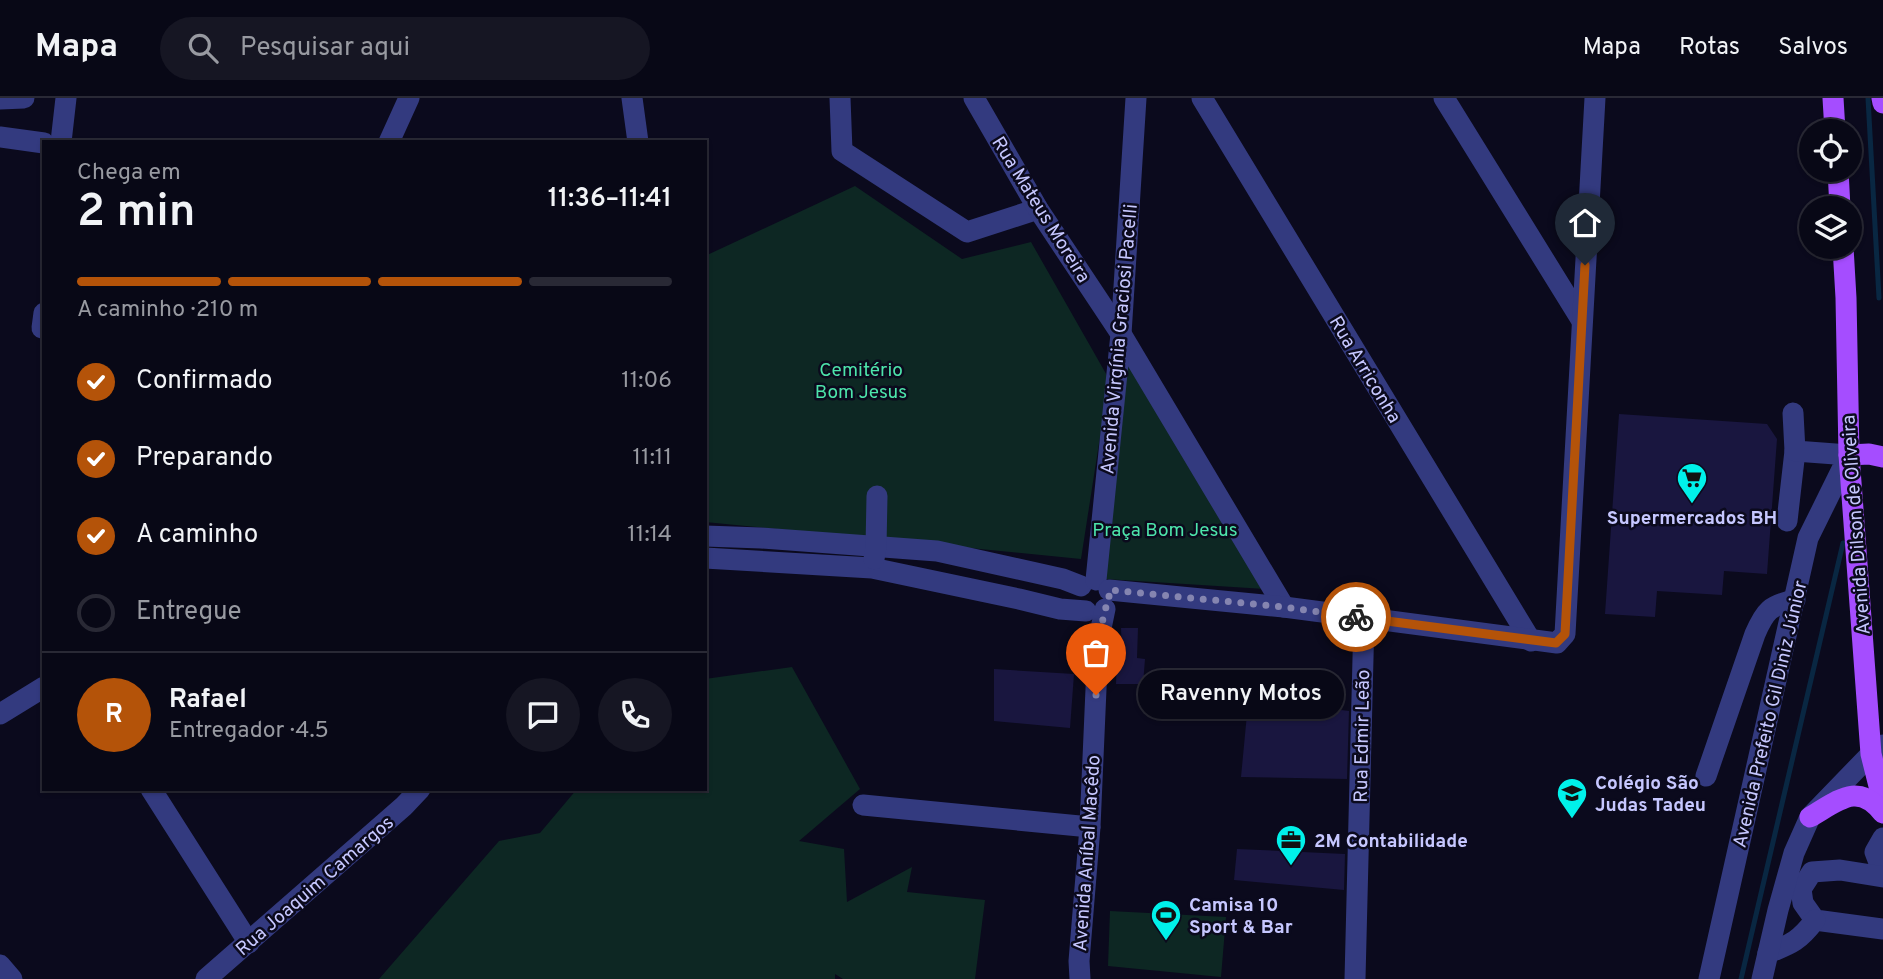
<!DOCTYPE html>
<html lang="pt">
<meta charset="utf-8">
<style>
:root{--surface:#080816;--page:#161623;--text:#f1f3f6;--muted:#989aa1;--line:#292935;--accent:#b45309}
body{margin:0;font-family:Overpass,sans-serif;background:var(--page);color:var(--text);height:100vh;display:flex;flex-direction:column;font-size:26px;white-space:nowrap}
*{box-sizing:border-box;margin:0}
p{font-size:23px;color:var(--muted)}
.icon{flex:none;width:38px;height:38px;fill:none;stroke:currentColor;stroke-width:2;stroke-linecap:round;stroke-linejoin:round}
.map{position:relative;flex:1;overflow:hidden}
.panel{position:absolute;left:42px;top:42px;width:665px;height:651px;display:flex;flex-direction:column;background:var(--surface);border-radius:0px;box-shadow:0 2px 5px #0004,0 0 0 2px var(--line)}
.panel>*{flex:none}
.controls{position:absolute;left:1799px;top:21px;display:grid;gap:14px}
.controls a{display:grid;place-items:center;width:63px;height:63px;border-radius:50%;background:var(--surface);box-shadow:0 2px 5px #0004,0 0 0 2px var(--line);font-size:35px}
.pin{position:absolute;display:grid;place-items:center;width:60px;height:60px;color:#fff;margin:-72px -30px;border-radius:50% 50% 50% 0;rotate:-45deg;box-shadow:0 0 7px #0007}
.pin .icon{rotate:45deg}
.courier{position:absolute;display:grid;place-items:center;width:70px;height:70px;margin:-35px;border:5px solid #b45309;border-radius:50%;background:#fff;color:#222;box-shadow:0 2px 9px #0007}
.bubble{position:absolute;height:49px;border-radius:24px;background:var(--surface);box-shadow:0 2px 5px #0004,0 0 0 2px var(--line);font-size:23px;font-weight:600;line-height:49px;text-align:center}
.head em{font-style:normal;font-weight:600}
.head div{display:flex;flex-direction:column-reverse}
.head{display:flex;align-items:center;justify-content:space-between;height:119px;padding:0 35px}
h1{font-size:46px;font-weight:600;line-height:52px}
.bar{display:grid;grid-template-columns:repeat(4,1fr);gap:10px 7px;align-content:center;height:84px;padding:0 35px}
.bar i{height:9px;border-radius:5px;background:var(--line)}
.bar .on{background:var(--accent)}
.bar p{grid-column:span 4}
.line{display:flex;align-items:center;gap:18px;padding:0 35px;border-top:2px solid var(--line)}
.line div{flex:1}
.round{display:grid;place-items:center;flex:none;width:74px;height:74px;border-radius:37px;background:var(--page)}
ol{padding:0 35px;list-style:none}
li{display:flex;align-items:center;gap:21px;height:77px}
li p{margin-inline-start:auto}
li .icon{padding:7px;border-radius:50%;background:var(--accent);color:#fff;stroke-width:4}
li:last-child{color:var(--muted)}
li i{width:38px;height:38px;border:4px solid var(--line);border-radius:50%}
header{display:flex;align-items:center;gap:42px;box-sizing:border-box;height:98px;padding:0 35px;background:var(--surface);border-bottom:2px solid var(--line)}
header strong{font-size:33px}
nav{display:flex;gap:38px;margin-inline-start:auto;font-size:24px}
.search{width:490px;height:63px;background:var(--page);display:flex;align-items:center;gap:18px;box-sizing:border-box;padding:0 24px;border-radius:38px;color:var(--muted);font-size:26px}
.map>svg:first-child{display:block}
.green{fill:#0d2723}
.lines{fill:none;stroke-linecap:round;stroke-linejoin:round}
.stream{stroke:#092742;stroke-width:5}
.building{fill:#19163f}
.minor{stroke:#333a7f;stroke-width:21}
.major{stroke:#a54dff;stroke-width:21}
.done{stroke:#8585b0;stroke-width:7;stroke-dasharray:0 12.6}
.route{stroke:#b45309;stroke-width:9}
.labels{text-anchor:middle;stroke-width:5;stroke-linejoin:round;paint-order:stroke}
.street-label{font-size:19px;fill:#c6c7ff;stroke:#0b0a1d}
.park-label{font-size:19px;fill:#4de4ab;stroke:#0b0a1d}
.poi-label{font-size:19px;font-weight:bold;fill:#c6c7ff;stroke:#0b0a1d;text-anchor:start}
</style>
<header>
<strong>Mapa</strong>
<div class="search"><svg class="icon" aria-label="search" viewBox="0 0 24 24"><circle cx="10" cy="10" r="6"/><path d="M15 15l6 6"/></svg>Pesquisar aqui</div>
<nav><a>Mapa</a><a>Rotas</a><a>Salvos</a></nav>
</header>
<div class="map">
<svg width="1883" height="881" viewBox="0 0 1883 881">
<rect width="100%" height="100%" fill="#0b0a1d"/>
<!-- green -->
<g class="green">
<path d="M855,88L962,161L1031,144L1109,281L1081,461L705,424V158Z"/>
<path d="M1124,256L1265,491L1105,481Z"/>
<path d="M792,569L860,691L799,743L844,751L847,804L912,769L907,794L985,802L975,881H843L835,876V881H379L499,743L540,735L577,691H705V581Z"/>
<path d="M1110,813L1226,819L1221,879L1108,868Z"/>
</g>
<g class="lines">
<!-- stream -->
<g class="stream">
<path d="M1868,0L1879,200"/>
<path d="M1741,881L1843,445"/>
</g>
</g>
<!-- building -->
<g class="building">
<path d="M1619,316L1767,326L1777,341L1767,476L1724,473L1722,497L1657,493L1655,519L1605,516Z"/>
<path d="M1121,530H1138L1137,560L1145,561L1143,586H1116L1117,558L1122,559Z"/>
<path d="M994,571L1074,576L1070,630L994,623Z"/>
<path d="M1249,595L1286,605L1349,613L1347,681L1241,679Z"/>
<path d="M1237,751L1345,756L1344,792L1234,782Z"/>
</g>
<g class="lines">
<!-- minor -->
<g class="minor">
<path d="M632,0L638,44"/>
<path d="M840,0L842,53L967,134L1038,111"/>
<path d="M974,0L1038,111L1121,236L1284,509"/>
<path d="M1202,0L1531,543"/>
<path d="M1444,0L1582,223"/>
<path d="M0,1L24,0"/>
<path d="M0,39L44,45"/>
<path d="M61,44L66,0"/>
<path d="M389,44L409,0"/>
<path d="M42,230L44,215"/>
<path d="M1787,423L1795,353"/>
<path d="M705,438L761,440L937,453L1063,481L1081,488"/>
<path d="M705,460L872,470L1019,501L1060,511L1086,513"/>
<path d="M874,461L876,449L877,398"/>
<path d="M1096,482L1121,236L1136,0"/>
<path d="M1109,492L1284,509L1557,545L1565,536L1595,0"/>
<path d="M0,616L44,589"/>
<path d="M1706,678L1755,536C1765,513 1770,507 1795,502"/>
<path d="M151,691L249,845"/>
<path d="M863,707L1090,729"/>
<path d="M1883,740L1875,754L1883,775"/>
<path d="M1883,779L1840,772L1812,774L1801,791L1803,805L1815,822L1883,831"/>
<path d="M1768,855C1792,846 1800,842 1815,822"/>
<path d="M0,867L12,881"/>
<path d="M206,881L404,708L420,691"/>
<path d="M1080,881L1079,863L1090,729L1098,545L1105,511"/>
<path d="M1355,881L1364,520"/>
<path d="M1709,881L1808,440L1849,357L1795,353L1793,315"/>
<path d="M1762,881L1778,812L1794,755L1810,719L1871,656L1883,647"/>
</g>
<!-- major -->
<g class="major">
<path d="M1833,0L1835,33"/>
<path d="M1882,0L1883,5"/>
<path d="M1838,72L1840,110"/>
<path d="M1843,149L1846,200L1849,357L1871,656L1883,704"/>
<path d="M1849,357L1869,356L1883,359"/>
<path d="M1810,719C1838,703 1858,683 1883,715"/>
</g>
</g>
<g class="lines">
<!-- done -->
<path class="done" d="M1096,597L1098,545L1105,511L1109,505V492L1284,509L1356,519"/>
<!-- route -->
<path class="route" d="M1356,519L1556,545L1565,536L1585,167"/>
</g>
<!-- icons -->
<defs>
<g id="supermarket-pin" transform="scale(1.575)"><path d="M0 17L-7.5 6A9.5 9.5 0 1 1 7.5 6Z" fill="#00f1ea" stroke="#0b0a1d"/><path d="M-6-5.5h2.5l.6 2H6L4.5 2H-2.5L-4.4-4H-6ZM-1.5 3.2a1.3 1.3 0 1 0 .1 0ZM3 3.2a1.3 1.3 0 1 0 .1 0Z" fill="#111"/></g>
<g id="school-pin" transform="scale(1.575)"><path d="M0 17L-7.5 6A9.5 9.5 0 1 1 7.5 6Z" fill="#00f1ea" stroke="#0b0a1d"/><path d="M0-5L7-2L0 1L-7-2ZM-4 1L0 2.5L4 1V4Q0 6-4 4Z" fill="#111"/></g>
<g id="office-pin" transform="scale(1.575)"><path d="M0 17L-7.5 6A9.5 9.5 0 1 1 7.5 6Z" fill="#00f1ea" stroke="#0b0a1d"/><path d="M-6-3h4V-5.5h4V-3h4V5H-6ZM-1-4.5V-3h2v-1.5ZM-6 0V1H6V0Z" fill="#111"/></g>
<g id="stadium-pin" transform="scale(1.575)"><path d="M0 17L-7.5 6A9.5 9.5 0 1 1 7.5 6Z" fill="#00f1ea" stroke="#0b0a1d"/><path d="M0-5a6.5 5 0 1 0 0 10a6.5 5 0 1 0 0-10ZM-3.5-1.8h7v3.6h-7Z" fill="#111"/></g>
</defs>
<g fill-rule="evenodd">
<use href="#supermarket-pin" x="1692" y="380"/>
<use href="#school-pin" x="1572" y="695"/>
<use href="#office-pin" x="1291" y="742"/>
<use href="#stadium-pin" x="1166" y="817"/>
</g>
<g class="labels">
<!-- street labels -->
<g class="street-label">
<text transform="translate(1042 111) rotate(58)" y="7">Rua Mateus Moreira</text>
<text transform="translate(1118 241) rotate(-85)" y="7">Avenida Virgínia Graciosi Pacelli</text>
<text transform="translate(1366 271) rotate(59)" y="7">Rua Arriconha</text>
<text transform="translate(1855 427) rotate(-94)" y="7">Avenida Dilson de Oliveira</text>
<text transform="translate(1769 616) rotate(-77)" y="7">Avenida Prefeito Gil Diniz Júnior</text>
<text transform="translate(1361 638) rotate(-89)" y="7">Rua Edmir Leão</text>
<text transform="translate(1086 755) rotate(-86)" y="7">Avenida Aníbal Macêdo</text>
<text transform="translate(314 787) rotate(-41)" y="7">Rua Joaquim Camargos</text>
</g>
<!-- park labels -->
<g class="park-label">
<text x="861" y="278">Cemitério<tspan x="861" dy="22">Bom Jesus</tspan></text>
<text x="1165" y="438">Praça Bom Jesus</text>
</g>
<!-- poi labels -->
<g class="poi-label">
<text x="1692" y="426" text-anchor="middle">Supermercados BH</text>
<text x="1595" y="691">Colégio São<tspan x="1595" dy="22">Judas Tadeu</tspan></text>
<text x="1314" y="749">2M Contabilidade</text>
<text x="1189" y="813">Camisa 10<tspan x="1189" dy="22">Sport &amp; Bar</tspan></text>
</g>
</g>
</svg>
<div class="controls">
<a><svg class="icon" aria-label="locate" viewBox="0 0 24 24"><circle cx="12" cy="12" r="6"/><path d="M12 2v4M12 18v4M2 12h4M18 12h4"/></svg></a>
<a><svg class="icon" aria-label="layers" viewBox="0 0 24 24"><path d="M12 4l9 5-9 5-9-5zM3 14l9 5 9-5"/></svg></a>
</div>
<div class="pin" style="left:1096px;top:597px;background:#ea580c"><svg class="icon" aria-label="bag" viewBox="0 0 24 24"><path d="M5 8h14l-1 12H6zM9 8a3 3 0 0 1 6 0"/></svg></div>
<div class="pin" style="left:1585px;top:167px;background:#1f2937"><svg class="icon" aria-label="home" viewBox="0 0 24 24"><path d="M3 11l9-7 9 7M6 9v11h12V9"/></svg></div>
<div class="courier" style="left:1356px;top:519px"><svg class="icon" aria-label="bike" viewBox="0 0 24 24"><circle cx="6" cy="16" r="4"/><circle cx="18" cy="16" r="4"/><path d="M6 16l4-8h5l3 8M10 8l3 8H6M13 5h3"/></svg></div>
<div class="bubble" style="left:1138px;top:572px;width:206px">Ravenny Motos</div>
<section class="panel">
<div class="head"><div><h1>2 min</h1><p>Chega em</p></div><em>11:36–11:41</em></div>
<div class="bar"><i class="on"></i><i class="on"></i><i class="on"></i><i></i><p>A caminho · 210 m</p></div>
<ol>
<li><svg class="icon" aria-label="check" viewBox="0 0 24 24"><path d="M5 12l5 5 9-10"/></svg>Confirmado<p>11:06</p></li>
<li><svg class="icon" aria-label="check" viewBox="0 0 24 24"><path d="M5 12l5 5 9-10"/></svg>Preparando<p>11:11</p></li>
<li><svg class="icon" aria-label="check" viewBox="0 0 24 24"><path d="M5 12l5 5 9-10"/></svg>A caminho<p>11:14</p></li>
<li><i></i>Entregue</li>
</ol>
<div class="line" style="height:126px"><b class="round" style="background:var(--accent);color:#fff">R</b><div><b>Rafael</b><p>Entregador · 4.5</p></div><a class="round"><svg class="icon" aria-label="chat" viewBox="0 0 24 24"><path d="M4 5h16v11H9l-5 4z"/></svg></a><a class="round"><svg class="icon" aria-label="phone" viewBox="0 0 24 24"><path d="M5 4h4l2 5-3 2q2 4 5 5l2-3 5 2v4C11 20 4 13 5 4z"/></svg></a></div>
</section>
</div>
